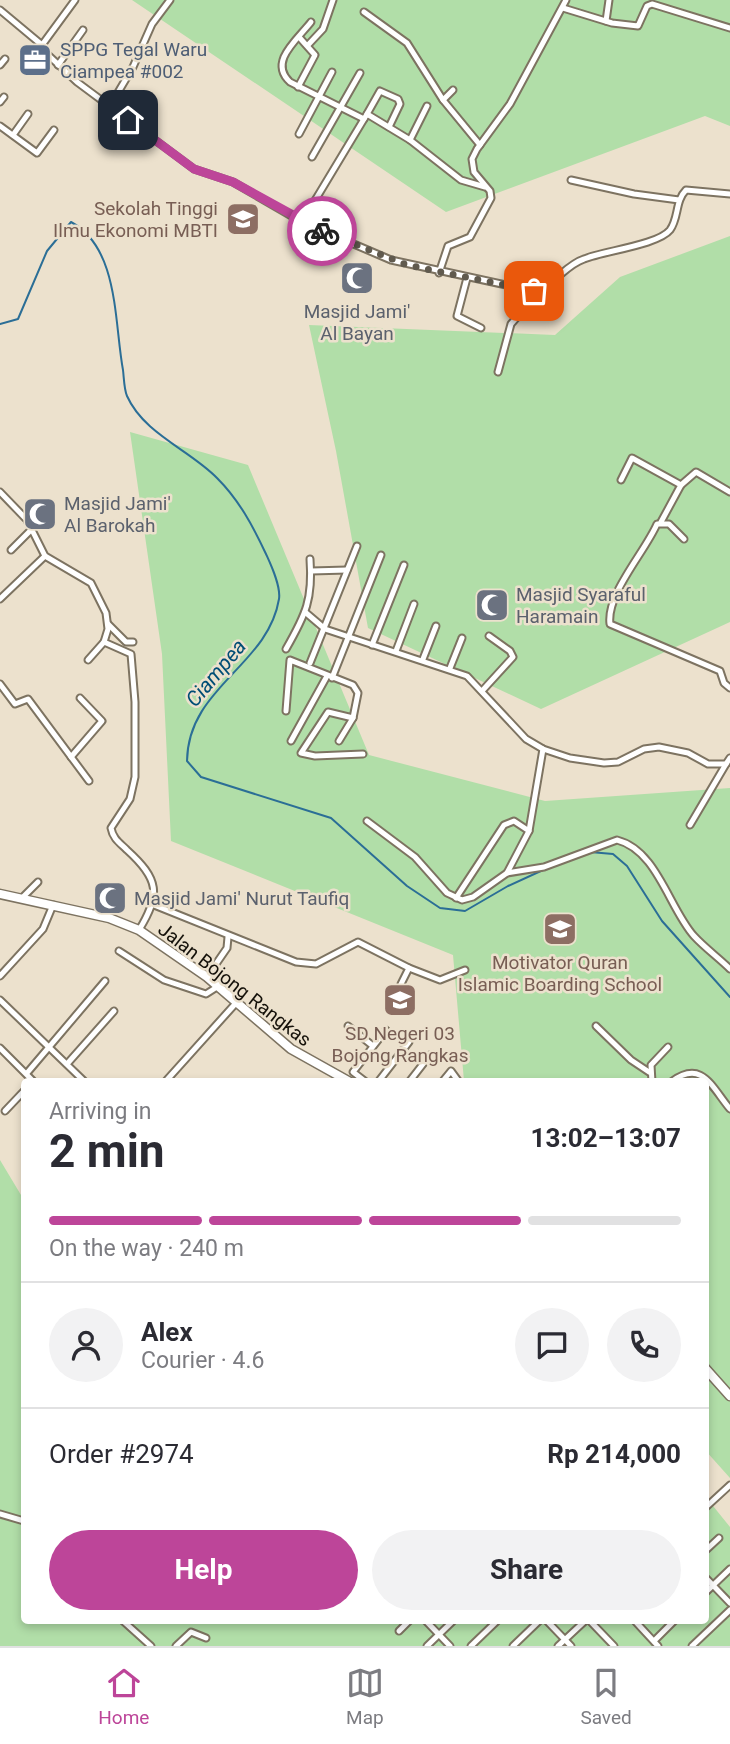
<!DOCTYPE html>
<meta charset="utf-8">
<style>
:root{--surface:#fff;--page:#f2f2f3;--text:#2b2b33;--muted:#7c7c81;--line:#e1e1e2;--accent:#bd4599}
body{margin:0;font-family:Roboto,sans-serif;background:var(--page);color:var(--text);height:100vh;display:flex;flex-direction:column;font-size:26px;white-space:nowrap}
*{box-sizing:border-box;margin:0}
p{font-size:23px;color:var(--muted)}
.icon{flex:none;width:38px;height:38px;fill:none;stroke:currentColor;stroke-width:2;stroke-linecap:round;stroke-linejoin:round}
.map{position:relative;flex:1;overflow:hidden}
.drawer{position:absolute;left:21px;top:1078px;width:688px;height:546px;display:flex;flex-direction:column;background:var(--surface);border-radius:7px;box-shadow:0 4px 10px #0003}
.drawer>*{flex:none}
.pin{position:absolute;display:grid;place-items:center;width:60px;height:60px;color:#fff;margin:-30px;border-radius:14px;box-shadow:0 4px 10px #0006}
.courier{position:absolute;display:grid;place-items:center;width:70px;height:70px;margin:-35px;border:5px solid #bd4599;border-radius:50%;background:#fff;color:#222;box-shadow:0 2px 9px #0007}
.head em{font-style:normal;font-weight:700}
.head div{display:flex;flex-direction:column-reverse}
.head{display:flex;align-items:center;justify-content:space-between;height:119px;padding:0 28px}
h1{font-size:46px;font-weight:700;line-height:52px}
.bar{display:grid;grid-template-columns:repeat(4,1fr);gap:10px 7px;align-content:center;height:84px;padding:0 28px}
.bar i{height:9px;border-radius:5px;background:var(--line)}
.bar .on{background:var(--accent)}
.bar p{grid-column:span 4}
.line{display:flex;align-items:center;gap:18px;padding:0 28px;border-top:2px solid var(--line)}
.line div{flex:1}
.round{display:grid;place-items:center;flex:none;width:74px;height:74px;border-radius:37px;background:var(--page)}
.button{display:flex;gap:14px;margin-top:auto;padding:14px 28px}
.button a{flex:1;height:80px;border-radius:42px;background:var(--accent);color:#fff;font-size:28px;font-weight:700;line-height:80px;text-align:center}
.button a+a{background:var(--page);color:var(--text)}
.dock{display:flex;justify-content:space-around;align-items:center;height:98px;border-top:2px solid var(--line);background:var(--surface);font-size:19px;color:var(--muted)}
.dock a{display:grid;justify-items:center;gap:4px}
.dock .on{color:var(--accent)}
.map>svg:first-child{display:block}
.green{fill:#b1dea8}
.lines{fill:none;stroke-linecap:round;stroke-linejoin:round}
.stream{stroke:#2b6e96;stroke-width:2}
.minor-casing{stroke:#7d7361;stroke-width:9}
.secondary-casing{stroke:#7d7361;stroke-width:11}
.minor{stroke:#fff;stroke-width:5}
.secondary{stroke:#fff;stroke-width:8}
.done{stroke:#605a4e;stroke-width:7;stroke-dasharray:0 12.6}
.route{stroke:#bd4599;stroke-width:9}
.labels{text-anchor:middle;stroke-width:5;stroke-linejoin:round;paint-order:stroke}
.service-label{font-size:19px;fill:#4e5e75;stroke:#ece1cd;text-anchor:start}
.education-label{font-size:19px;fill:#785e54;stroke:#ece1cd}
.worship-label{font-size:19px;fill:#5b616d;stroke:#ece1cd;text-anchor:start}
.street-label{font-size:19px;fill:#15110a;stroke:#ece1cd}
.water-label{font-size:21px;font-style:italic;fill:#004d75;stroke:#ece1cd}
</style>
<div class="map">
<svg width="730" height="1646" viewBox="0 0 730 1646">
<rect width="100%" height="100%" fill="#ece1cd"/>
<!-- green -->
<g class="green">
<path d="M132,0H730V126L705,116L446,212Z"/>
<path d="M730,236V622L541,709L368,628L336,451L309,325L555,335L620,277Z"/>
<path d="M130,432L248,465L369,755L545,801L730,788V1478L705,1450V1082L464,1081L453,955L171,841L162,654Z"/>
<path d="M0,1160L24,1200V1620H705V1496L730,1527V1646H0Z"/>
</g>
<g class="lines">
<!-- stream -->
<g class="stream">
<path d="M0,324L18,319L47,251L71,222C119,248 114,321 123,370C124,378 124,389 127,396C144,434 190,450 217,478C239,500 253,526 266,554C271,565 281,586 279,599C268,666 188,687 187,761L201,777L331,818L407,886L440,908L465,911L508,886L543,870"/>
<path d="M590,852L613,854L627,866L662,921L730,997"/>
</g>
<!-- minor casing -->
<g class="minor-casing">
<g id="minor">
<path d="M563,8L612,23L638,26L647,6L652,4L730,28"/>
<path d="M0,10L42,45L47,54L77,82L194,169L233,182L302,222L391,260L534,291C554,286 565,265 584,259C603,251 658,245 670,230C679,218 675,201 686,190L730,194"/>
<path d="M364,12L407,43L443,100L480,145"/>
<path d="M606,21L609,0"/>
<path d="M311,22C297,40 268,62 290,82L364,119"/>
<path d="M42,45L75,0"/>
<path d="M308,45L323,29L333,0"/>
<path d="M0,65L5,59"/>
<path d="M58,65L83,30"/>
<path d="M298,87L315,55L299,37"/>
<path d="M443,100L453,90"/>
<path d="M0,102L4,97"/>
<path d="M110,106L133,67L152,24L170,0"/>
<path d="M367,114L380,91L398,99L400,104L389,127"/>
<path d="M0,126L37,153L54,130"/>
<path d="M299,134L332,72"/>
<path d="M13,135L28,114"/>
<path d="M410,140L427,106"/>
<path d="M312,157L360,73"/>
<path d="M571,180L634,194L679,200"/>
<path d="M302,222L367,114L410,140L461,180L485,187"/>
<path d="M439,273L448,246L470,237L491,198L490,191L474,172L472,159L477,149L510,104L566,0"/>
<path d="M467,278L457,316L481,328"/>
<path d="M498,372L511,324L531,301L534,291"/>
<path d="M621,480L632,458L681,485L661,522"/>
<path d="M681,485L696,472L730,492"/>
<path d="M0,492L27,520L45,556L91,583L106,613L108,629L104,642L131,654L135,702V777L130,799L111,828C113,839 120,843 127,850C159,879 161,894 139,930"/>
<path d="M684,539L669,524H657C645,552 606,594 610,624L720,671L724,683L730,688"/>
<path d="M11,550L32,529"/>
<path d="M311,571L347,570"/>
<path d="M0,599L45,556"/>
<path d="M305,612L325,629L467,676L526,739L543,749L570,758L604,763L618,762L644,749L659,747L688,753L708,764H726L730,758"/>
<path d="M108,624L126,642H133"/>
<path d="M372,645L404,565"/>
<path d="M286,649C306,614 313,599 310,559"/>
<path d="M396,651L414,604"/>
<path d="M423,659L436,626"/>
<path d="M88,660L104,642"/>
<path d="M310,663L357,546"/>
<path d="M450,668L462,638"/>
<path d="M332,678L381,555"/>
<path d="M0,684L15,704L28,699L89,781"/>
<path d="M482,691L513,657L510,651L489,636"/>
<path d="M286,711L290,660L353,685L358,693L353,718L328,712L301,753L315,756L363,754"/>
<path d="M291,741L327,676"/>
<path d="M339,741L353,718"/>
<path d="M71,757L102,721L80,698"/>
<path d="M367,821L415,857L447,893L462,900L473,897L507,873L544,867L617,840C657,850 669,908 694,936C705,948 719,958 730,969"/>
<path d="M690,825L726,764"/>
<path d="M529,831L543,749"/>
<path d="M456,898L504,825L514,821L529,831L507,873"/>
<path d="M21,899L38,882"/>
<path d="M154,905L296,962L316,964L358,942L409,968L401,984"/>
<path d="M119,951L164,980L206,994L217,987"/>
<path d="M409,968L440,980L465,970"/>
<path d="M0,976L43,929L53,905"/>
<path d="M207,977L227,948L228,937"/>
<path d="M0,1000L85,1082"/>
<path d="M348,1026L373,1046"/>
<path d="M596,1026L631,1060L649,1072"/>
<path d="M0,1048L34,1082"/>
<path d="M67,1064L114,1011"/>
<path d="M27,1073L105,981"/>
<path d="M165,1082L236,1003"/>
<path d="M366,1082L353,1072L386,1030"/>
<path d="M378,1082L409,1042"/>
<path d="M409,1082L430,1055"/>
<path d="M442,1082L451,1071L459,1082"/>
<path d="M652,1082L651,1065L668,1047"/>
<path d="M671,1082C702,1059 711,1086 730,1109"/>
<path d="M5,1111L24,1091"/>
<path d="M705,1508L730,1485"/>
<path d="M0,1514L24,1521"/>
<path d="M705,1551L719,1538"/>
<path d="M705,1577L730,1603"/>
<path d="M705,1593L730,1569"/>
<path d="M122,1620L151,1646"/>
<path d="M425,1620L450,1646"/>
<path d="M546,1620L571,1646"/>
<path d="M589,1620L614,1646"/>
<path d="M634,1620L658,1646"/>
<path d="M399,1631L410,1620"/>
<path d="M654,1641L675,1620"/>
<path d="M176,1646L191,1632L206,1638"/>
<path d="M427,1646L454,1620"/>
<path d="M471,1646L498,1620"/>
<path d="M513,1646L540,1620"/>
<path d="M558,1646L586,1620"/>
<path d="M692,1646L730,1610"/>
</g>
</g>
<!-- secondary casing -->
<g class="secondary-casing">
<g id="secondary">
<path d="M0,894L109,918L139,930L207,977L291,1049L350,1082"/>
<path d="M705,1368L730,1396"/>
</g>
</g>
<!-- minor -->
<use href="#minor" class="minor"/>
<!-- secondary -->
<use href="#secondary" class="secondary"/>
</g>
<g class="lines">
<!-- done -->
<path class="done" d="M322,231L407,265L534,291"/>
<!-- route -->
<path class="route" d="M128,120L194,169L233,182L322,231"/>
</g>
<!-- icons -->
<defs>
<g id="office-square" transform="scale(1.75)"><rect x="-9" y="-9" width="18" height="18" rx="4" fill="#5c6f8a" stroke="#ece1cd"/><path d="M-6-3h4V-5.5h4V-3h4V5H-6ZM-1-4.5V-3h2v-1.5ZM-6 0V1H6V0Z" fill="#fff"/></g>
<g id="university-square" transform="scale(1.75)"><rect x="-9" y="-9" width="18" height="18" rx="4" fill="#8d6e63" stroke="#ece1cd"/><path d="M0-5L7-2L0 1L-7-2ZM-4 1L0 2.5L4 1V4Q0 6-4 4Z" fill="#fff"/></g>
<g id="mosque-square" transform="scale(1.75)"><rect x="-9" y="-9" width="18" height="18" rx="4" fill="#6b7280" stroke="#ece1cd"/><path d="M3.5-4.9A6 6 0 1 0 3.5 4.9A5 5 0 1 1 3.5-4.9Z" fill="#fff"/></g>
<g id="school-square" transform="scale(1.75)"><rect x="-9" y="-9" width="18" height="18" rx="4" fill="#8d6e63" stroke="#ece1cd"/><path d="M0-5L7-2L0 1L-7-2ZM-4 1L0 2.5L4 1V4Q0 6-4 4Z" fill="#fff"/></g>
</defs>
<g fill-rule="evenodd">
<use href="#office-square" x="35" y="60"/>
<use href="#university-square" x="243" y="219"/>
<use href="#mosque-square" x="357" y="278"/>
<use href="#mosque-square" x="40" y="514"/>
<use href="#mosque-square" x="492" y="605"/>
<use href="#mosque-square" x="110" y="898"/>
<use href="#school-square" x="560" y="929"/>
<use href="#school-square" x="400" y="1000"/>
</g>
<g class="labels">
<!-- service labels -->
<g class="service-label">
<text x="60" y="56">SPPG Tegal Waru<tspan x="60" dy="22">Ciampea #002</tspan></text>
</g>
<!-- education labels -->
<g class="education-label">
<text x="218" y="215" text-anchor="end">Sekolah Tinggi<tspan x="218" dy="22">Ilmu Ekonomi MBTI</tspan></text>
<text x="560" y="969">Motivator Quran<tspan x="560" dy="22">Islamic Boarding School</tspan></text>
<text x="400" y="1040">SD Negeri 03<tspan x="400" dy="22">Bojong Rangkas</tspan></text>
</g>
<!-- worship labels -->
<g class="worship-label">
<text x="357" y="318" text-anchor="middle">Masjid Jami'<tspan x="357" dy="22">Al Bayan</tspan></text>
<text x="64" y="510">Masjid Jami'<tspan x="64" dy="22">Al Barokah</tspan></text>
<text x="516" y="601">Masjid Syaraful<tspan x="516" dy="22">Haramain</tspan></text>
<text x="134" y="905">Masjid Jami' Nurut Taufiq</text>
</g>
<!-- street labels -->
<g class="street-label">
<text transform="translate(235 984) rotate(38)" y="7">Jalan Bojong Rangkas</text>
</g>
<!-- water labels -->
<g class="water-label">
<text transform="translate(216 673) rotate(-50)" y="7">Ciampea</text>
</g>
</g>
</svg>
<div class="pin" style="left:534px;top:291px;background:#ea580c"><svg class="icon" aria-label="bag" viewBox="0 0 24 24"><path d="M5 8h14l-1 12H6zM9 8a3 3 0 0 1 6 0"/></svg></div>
<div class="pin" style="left:128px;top:120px;background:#1f2937"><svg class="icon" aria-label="home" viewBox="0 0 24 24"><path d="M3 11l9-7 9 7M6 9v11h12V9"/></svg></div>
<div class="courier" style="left:322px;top:231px"><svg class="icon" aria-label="bike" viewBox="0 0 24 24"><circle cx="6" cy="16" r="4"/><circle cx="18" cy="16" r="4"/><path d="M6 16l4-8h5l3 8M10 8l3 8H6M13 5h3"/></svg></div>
<section class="drawer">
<div class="head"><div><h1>2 min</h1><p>Arriving in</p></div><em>13:02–13:07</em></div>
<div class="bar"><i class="on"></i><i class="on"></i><i class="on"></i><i></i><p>On the way · 240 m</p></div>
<div class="line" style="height:126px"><a class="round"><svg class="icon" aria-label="person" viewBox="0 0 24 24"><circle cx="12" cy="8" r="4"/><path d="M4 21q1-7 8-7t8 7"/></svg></a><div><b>Alex</b><p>Courier · 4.6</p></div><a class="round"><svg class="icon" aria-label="chat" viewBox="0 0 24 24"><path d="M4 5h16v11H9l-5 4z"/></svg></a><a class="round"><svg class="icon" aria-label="phone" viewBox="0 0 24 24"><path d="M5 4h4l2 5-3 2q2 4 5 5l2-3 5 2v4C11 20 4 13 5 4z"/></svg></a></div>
<div class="line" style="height:91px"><div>Order #2974</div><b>Rp 214,000</b></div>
<div class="button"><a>Help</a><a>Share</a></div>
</section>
</div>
<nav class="dock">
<a class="on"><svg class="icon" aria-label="home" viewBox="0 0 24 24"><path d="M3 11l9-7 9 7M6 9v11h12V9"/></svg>Home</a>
<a><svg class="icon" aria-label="map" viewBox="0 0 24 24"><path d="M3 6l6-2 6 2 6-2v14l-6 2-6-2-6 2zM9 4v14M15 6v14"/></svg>Map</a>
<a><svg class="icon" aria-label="saved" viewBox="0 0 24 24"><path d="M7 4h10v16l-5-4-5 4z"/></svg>Saved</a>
</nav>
